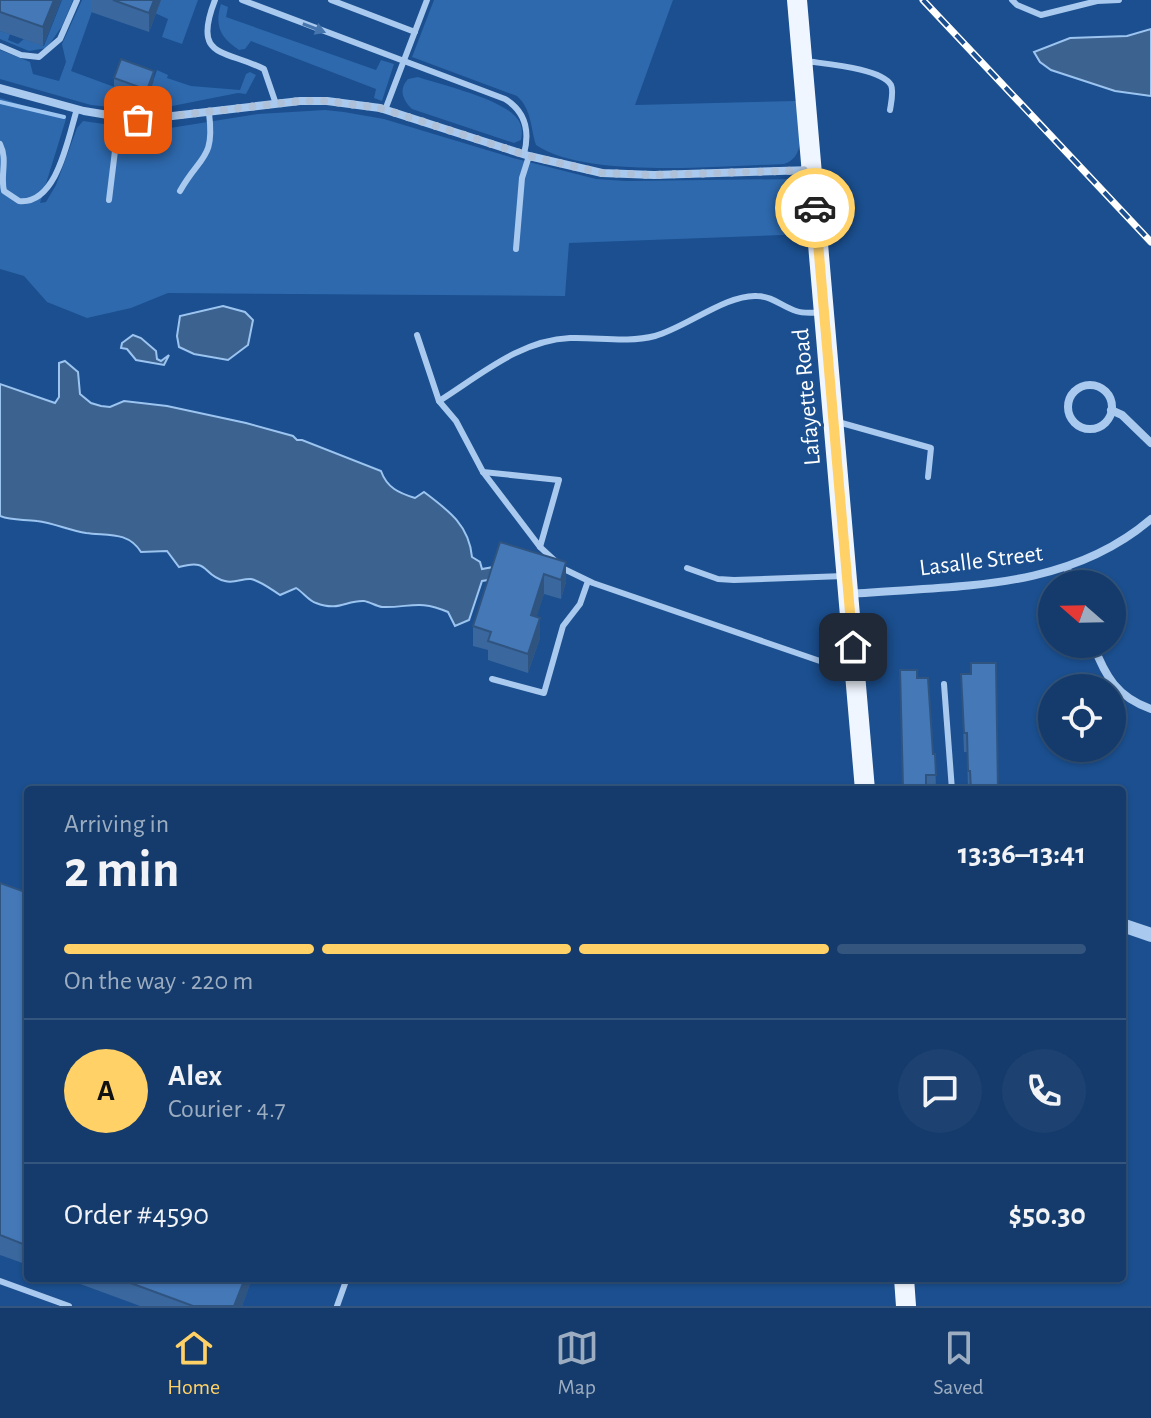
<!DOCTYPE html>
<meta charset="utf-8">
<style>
:root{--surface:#143b6b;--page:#1d4271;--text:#f1f3f6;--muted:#9dadc1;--line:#33557e;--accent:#ffd166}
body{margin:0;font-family:"Alegreya Sans",sans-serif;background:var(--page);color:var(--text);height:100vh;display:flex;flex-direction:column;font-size:30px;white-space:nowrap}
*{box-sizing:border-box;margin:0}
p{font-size:26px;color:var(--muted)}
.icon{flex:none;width:44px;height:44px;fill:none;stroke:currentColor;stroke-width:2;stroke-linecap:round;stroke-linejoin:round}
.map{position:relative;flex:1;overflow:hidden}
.sheet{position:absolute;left:24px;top:786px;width:1102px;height:496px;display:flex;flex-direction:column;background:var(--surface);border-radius:8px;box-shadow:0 2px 6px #0004,0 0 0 2px var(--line)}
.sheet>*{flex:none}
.needle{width:52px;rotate:290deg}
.fabs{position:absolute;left:1038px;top:570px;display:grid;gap:16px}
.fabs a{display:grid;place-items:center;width:88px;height:88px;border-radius:50%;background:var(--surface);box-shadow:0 2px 6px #0004,0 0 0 2px var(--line);font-size:40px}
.pin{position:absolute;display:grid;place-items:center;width:68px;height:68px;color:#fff;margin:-34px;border-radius:16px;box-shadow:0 4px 12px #0006}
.courier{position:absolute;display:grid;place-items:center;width:80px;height:80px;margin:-40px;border:6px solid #ffd166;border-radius:50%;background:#fff;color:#222;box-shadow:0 2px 10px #0007}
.head em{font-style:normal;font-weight:600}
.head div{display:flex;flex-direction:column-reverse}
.head{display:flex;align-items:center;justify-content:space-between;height:136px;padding:0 40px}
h1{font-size:52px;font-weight:600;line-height:60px}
.bar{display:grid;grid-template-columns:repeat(4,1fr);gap:12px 8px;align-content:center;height:96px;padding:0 40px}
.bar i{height:10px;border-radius:6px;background:var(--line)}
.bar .active{background:var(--accent)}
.bar p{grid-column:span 4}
.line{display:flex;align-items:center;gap:20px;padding:0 40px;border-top:2px solid var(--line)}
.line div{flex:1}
.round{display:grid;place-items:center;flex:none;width:84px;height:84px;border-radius:42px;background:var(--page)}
.tab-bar{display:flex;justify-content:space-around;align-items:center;height:112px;border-top:2px solid var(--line);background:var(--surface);font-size:22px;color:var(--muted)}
.tab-bar a{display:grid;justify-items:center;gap:4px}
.tab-bar .active{color:var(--accent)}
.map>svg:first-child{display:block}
.green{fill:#2e69ad}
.water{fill:#3c6290;stroke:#9cc4f0;stroke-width:2}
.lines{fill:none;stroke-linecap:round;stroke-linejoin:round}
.stream{stroke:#9cc4f0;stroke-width:4}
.service{stroke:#a9c9ee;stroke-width:6}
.minor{stroke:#a9c9ee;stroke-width:8}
.tertiary{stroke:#a9c9ee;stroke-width:14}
.primary{stroke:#f0f6ff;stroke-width:20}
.rail-casing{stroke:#fff;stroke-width:7}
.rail{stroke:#1b4f8f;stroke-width:4;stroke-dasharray:12;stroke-linecap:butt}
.wall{fill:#3a679d}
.shaded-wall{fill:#305480}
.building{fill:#4478b7;stroke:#305480;stroke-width:2}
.oneway{fill:#4674ac}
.done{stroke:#afc1d8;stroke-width:8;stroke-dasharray:0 14.4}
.route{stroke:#ffd166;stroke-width:10}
.labels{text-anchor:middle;stroke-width:6;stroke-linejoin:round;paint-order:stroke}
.street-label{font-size:24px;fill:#fff;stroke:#1b4f8f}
</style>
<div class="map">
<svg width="1151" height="1306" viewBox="0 0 1151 1306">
<rect width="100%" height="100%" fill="#1b4f8f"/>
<!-- green -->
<g class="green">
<path d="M62,0H73L62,26L47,48L29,51L0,39V31L10,34L8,40L18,44L24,39L44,46Z"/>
<path d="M82,0H96L71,71L147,99L157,70L168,75L167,78L191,86L240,90L246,74L250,72L256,75L246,94L238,93L147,111L91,105L0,79V50L30,62L33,74L59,81L66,62L62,44Z"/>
<path d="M160,0H198L182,44L162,37L168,19L155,13Z"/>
<path d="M434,0H673L635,105L796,101C798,122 809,156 784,164C721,166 586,179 536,145C530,126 532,110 517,96L412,57Z"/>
<path d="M221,4L228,7L226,17L376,70L381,60L394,64L382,101L374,98L376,89L251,41L245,49L239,50C221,38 214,27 221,4Z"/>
<path d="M418,77C442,85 498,98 515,116C522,123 523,131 521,140L514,143L412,109C403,100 398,90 408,79Z"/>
<path d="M0,98L66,119L40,203L46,202L56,185L77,128L83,121L132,128H170L258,114L325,110L344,112L384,119L513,158L596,179L626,181L794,179L804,185L807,234L569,243L565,296L168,293L131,308L87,318L47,302L24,276L0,269Z"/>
</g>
<!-- water -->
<g class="water">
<path d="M1151,29V96L1115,91L1051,70L1040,62L1034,52L1070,38L1127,36Z"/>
<path d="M223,306L245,312L253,320L248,345L228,360L194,354L179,347L177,336L180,316Z"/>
<path d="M133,335L141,338L156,351L157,359L161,361L169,355L164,365L136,360L127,349L121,348L122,343Z"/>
<path d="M65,361L78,372L80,394L91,403L101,406L110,407L124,401L167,406L246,423L293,436L297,440H302L381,471C387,488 399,493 415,498L424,492C448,510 469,525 472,557L480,562L482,569L493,567L488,580L482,581L469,620L455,626L448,612C419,599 409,608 382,607C376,606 370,602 364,601C346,600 339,612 316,603C309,601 303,592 296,588L280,595C272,590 261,581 251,579C243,578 234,584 225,581C201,575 211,558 179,567L167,551L141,552C128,531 107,536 86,533C69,530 53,523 37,521C24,519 12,521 0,516V384L55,403L59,397V363Z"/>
</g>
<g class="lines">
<!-- stream -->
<path class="stream" d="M0,102L64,117"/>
<!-- service -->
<g class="service">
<path d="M215,0C192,59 224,49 264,69L276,104"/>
<path d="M242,0L505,99C526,112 530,131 524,154"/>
<path d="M331,0L415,32"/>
<path d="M1012,0L1017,5L1041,15L1097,1L1119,0"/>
<path d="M0,46L21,55L39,57L60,39L77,0"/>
<path d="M806,61C825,64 881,68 891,85C894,91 891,103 890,110"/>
<path d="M385,110L427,0"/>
<path d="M0,144C8,160 0,175 4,191L19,201C57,205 68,138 77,109"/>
<path d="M180,191C200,155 215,160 209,113"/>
<path d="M109,200L119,118"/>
<path d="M516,249L522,178L529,156"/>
<path d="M417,335L439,401L456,421L483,472L540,547L564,569L593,583L852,672"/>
<path d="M439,401C479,376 520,340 570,338C598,337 627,343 655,336C685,328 727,294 757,296C772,296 783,307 796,311C804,314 813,312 821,313"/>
<path d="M838,422L931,448L928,477"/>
<path d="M483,472L559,480L540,547"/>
<path d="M687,568L718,579L734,580L844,576"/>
<path d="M492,679L544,693L563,626L580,604L588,581"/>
<path d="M944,684L952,790"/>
<path d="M0,1281L69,1306"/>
<path d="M337,1306L347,1278"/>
</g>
<!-- minor -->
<g class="minor">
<path d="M0,88L84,111L138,120L300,101H327L380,108L529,156L602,173L654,175L812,170"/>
<circle cx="1090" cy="407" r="22"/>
<path d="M1111,410L1122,415L1151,443"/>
<path d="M1067,568L1072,584"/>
<path d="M849,594C955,585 1066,592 1151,519"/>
<path d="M1093,644C1105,676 1117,697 1151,709"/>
</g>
<!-- tertiary -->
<path class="tertiary" d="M1122,925L1151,935"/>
<!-- primary -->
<g class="primary">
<path d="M797,0L865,790"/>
<path d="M904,1278L906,1306"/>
</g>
<!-- rail casing -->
<g class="rail-casing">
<path id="rail" d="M923,0L1151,242"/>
</g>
<!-- rail -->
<use href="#rail" class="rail"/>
</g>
<!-- wall -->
<g class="wall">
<path d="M0,0H61L43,46L0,31Z"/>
<path d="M91,0H161L149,32L91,12Z"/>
<path d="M114,78L154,80L147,100L114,88Z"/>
<path d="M500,542L566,582L561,599L544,594L536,617L540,638L528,673L488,660V650L473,646V626Z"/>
<path d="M961,674L998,790H968L967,752H964Z"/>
<path d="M917,678L933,754H935L936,790H903L900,690Z"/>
<path d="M0,883L28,893V1265L0,1255Z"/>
<path d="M64,1278H252L242,1306H140Z"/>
</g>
<!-- shaded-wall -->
<g class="shaded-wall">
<path d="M54,0H61L43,46V27Z"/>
<path d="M154,0H161L149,32V13Z"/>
<path d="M154,71V80L147,100V90Z"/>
<path d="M566,562V582L561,599V580Z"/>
<path d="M544,574V594L531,635V615Z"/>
<path d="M540,618V638L528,673V654Z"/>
<path d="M245,1278H252L242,1306H234Z"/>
</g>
<!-- building -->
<g class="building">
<path d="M0,0H54L43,27L0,12Z"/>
<path d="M113,0H154L149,13Z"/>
<path d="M121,59L154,71L147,90L114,78Z"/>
<path d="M500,542L566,562L561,580L544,574L531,615L540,618L528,654L488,641L491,632L473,626Z"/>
<path d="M971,663H996L998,790H971L970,771H968L967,733H964L961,674H971Z"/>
<path d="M900,670H917V678H928L933,754H935L936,775H926V786L903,787Z"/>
<path d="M0,883L28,893V1246L0,1235Z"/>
<path d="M117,1278H245L234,1306H193Z"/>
</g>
<!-- one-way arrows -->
<defs><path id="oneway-solid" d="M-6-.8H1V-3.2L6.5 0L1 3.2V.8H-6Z" transform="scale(2)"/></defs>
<use class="oneway" href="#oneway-solid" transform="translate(314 28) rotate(21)"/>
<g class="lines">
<!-- done -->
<path class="done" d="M138,120L300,101H327L380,108L529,156L602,173L654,175L812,170L815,208"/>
<!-- route -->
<path class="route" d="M815,208L853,647"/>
</g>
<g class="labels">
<!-- street labels -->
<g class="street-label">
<text transform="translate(806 397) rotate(-95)" y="8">Lafayette Road</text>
<text transform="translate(981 560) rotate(-7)" y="8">Lasalle Street</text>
</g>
</g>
</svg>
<div class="fabs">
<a><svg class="needle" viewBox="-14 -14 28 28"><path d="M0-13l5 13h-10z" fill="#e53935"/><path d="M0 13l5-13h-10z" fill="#9dadc1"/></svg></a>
<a><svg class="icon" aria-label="locate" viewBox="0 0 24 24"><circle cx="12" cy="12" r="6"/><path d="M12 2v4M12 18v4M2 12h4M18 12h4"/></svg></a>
</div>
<div class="pin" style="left:138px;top:120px;background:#ea580c"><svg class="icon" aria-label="bag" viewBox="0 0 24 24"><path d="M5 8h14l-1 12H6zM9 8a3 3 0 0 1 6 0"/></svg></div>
<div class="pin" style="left:853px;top:647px;background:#1f2937"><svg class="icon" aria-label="home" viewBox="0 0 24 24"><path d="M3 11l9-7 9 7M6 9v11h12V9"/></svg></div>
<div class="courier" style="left:815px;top:208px"><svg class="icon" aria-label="car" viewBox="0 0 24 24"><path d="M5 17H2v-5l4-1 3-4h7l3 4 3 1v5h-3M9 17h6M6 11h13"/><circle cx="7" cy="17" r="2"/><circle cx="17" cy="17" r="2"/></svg></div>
<section class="sheet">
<div class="head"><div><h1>2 min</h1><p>Arriving in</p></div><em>13:36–13:41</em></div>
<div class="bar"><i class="active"></i><i class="active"></i><i class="active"></i><i></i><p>On the way · 220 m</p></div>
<div class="line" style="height:144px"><b class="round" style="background:var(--accent);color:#111">A</b><div><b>Alex</b><p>Courier · 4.7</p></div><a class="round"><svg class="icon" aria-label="chat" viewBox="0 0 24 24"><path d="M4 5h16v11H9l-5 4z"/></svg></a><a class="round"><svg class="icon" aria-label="phone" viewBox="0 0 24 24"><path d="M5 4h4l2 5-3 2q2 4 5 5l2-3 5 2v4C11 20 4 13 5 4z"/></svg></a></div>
<div class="line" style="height:104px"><div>Order #4590</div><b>$50.30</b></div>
</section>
</div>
<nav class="tab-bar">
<a class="active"><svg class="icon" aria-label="home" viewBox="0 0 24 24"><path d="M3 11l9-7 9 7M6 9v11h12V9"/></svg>Home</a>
<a><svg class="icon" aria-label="map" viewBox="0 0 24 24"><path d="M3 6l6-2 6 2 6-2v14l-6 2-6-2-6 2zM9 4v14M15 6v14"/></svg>Map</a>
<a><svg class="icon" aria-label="saved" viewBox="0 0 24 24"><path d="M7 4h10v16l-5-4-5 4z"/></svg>Saved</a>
</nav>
